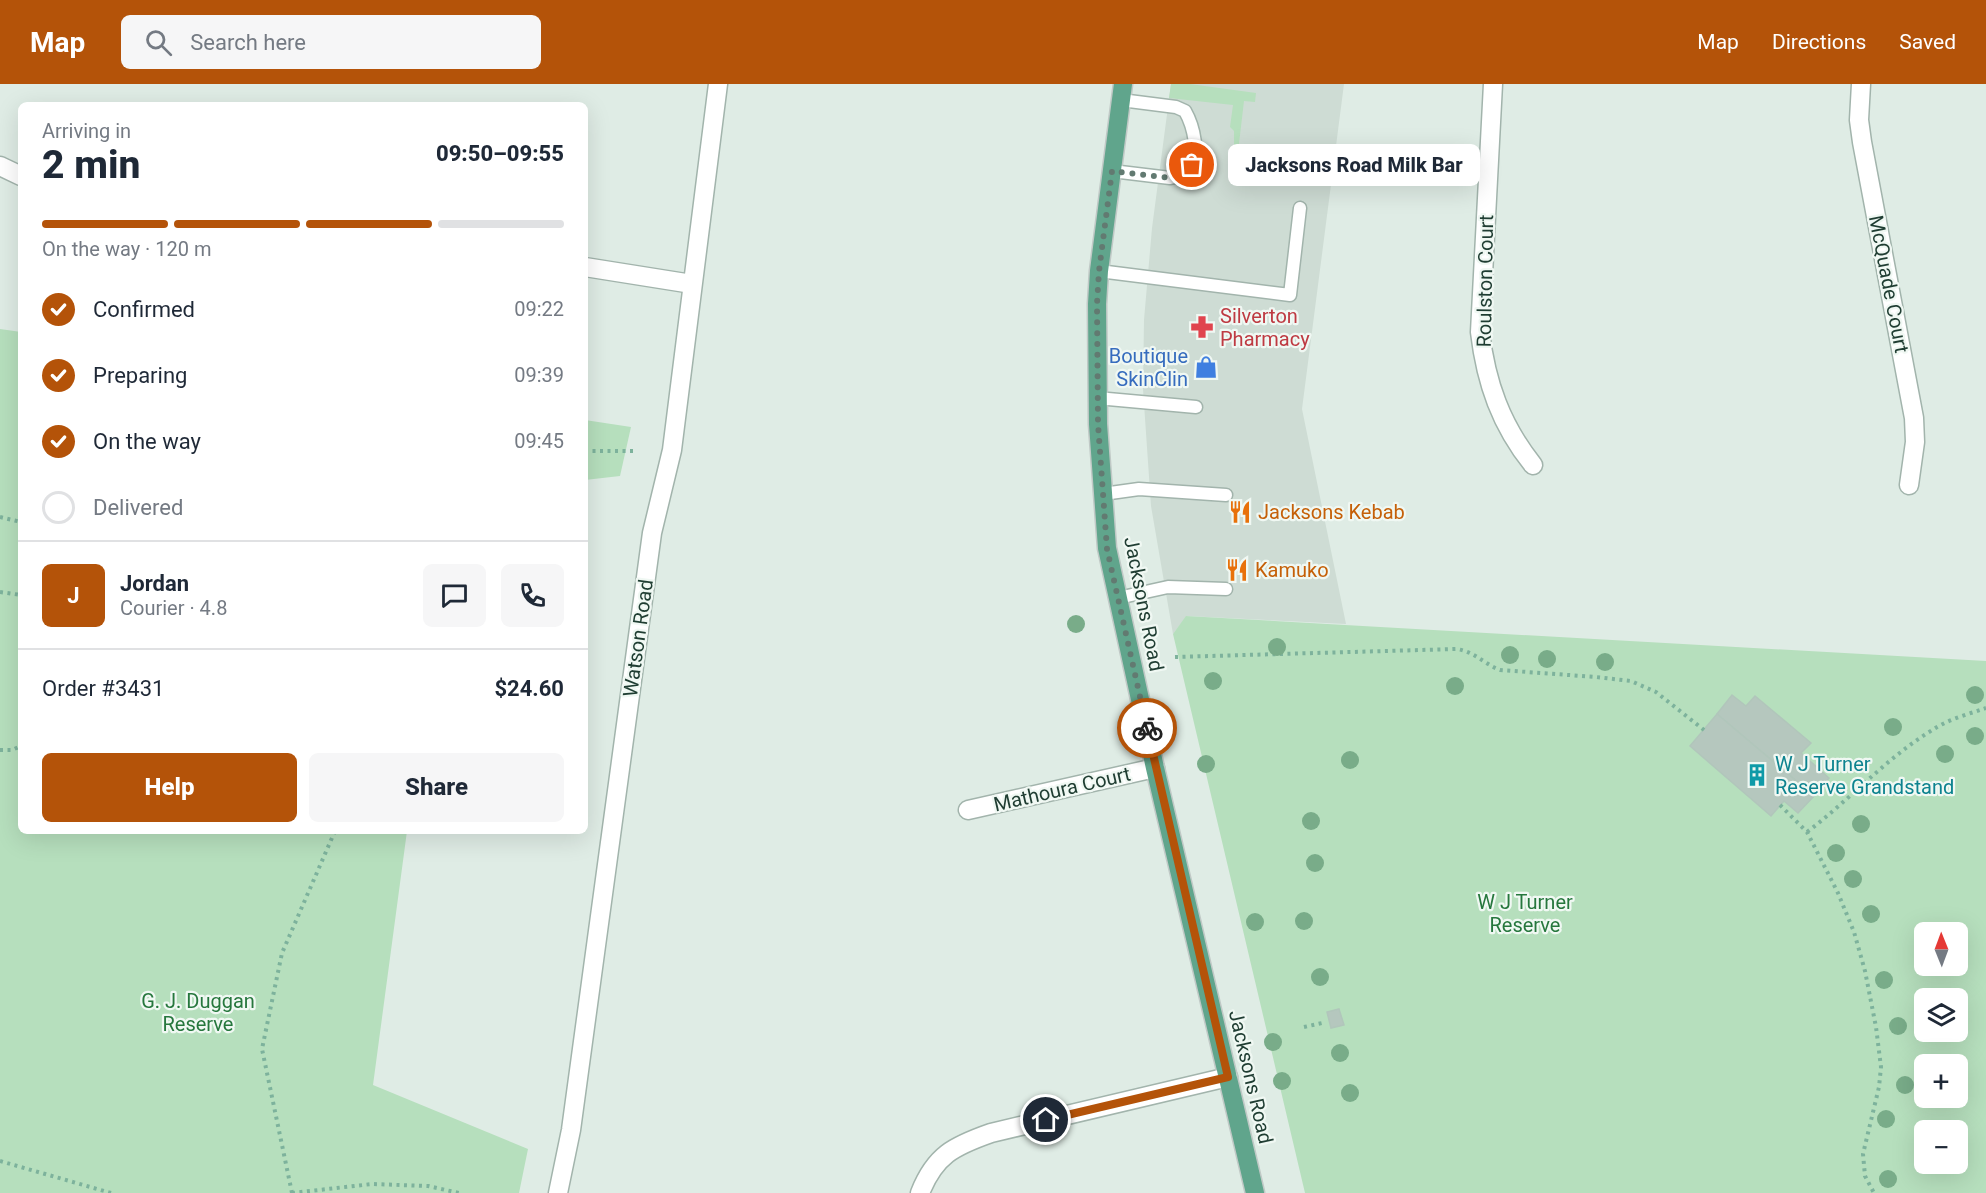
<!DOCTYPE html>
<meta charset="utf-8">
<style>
:root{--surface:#fff;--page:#f6f6f7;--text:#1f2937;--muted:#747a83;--line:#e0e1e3;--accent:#b45309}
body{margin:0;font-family:Roboto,sans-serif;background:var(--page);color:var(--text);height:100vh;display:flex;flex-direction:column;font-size:22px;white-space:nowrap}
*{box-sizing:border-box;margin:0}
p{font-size:20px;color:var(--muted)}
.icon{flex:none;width:33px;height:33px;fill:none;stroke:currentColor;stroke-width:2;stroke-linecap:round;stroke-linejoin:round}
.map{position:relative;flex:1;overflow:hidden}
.drawer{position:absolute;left:18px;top:18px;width:570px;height:732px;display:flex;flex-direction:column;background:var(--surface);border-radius:9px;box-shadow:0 6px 24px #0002}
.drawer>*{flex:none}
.needle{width:39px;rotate:359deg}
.buttons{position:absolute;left:1914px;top:838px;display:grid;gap:12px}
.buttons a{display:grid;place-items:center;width:54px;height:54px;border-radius:9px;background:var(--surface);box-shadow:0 6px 24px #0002;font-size:30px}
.pin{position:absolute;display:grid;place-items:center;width:51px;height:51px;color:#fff;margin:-26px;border:3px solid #fff;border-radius:50%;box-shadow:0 2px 6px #0007}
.courier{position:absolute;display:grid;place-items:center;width:60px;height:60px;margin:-30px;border:4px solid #b45309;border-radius:50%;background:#fff;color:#222;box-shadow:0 2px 8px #0007}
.bubble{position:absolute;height:42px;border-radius:9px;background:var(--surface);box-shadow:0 6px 24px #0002;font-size:20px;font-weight:800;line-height:42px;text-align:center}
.headline em{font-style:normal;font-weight:800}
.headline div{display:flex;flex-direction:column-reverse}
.headline{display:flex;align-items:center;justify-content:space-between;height:102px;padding:0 24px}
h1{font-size:39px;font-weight:800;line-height:45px}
.bar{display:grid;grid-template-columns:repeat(4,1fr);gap:9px 6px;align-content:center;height:72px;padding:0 24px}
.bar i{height:8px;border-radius:4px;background:var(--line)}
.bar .current{background:var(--accent)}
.bar p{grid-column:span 4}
.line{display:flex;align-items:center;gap:15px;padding:0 24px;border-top:2px solid var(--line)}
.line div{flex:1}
.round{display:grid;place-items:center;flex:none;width:63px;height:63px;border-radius:9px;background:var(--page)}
ol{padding:0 24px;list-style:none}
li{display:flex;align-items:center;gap:18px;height:66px}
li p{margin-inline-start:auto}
li .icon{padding:6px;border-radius:50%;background:var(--accent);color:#fff;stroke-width:4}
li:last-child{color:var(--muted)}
li i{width:33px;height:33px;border:3px solid var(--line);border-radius:50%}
.button{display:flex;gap:12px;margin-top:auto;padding:12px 24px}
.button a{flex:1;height:69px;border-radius:9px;background:var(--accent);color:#fff;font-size:24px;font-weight:800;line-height:69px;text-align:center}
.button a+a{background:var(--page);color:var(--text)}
header{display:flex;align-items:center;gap:36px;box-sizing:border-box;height:84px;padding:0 30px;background:var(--accent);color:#fff}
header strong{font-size:28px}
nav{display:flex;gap:33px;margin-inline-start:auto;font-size:21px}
.search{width:420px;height:54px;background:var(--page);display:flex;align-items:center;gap:15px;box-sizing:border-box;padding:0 21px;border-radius:9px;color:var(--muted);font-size:22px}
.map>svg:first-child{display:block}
.built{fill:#cedcd4}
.green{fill:#b6dfbd;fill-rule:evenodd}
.building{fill:#b5c7be;stroke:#b1c6bb;stroke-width:1.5}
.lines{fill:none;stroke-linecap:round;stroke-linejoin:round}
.lane-casing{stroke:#a2b4ac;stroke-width:15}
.street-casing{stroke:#a2b4ac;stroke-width:21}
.primary-casing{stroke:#c0c9c6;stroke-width:21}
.path{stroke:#7db29c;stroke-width:4;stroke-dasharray:3 4.5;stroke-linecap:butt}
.lane{stroke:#fff;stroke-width:12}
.street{stroke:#fff;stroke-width:18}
.primary{stroke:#60a58c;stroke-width:18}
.tree{fill:#79ac89}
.done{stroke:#627a71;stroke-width:6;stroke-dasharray:0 10.8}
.route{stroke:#b45309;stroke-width:8}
.labels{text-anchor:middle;stroke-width:4.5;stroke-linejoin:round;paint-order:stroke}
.street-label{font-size:20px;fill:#1f3d32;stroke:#f0f8f3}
.health-label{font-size:20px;fill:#be3a42;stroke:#f0f8f3;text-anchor:start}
.shop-label{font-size:20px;fill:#366cbe;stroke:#f0f8f3;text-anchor:end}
.food-label{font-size:20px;fill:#c56008;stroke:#f0f8f3;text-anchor:start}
.culture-label{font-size:20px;fill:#0d838f;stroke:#f0f8f3;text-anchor:start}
.park-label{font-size:20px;fill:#26773d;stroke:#f0f8f3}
</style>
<header>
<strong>Map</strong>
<div class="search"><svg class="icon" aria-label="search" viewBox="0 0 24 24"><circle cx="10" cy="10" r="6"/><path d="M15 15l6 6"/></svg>Search here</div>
<nav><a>Map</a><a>Directions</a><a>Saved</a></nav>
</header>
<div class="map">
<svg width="1986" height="1109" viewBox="0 0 1986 1109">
<rect width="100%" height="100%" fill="#dfece5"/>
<!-- built -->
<path class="built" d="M1171,0H1344L1302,325L1346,540L1187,532L1173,550L1151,422L1143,305L1144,236L1152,144Z"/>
<!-- green -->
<g class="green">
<path d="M1171,0H1190L1256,9L1255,18L1244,17L1238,68H1234V47L1230,43L1233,21L1169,14Z"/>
<path d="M0,245L21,248V747H407L373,1001L528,1065L519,1109H0Z"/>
<path d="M585,336L631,343L620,392L585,396Z"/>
<path d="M1186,532L1986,577V1109H1305L1173,550ZM1924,849H1958V882H1924ZM1924,915H1958V948H1924ZM1924,981H1958V1014H1924ZM1924,1047H1958V1080H1924Z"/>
</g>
<!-- building -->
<g class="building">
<path d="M1732,611L1746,622L1755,612L1811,659L1801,669L1829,694L1814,712L1717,630Z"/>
<path d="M1717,630L1814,712L1798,729L1784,717L1771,732L1690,662Z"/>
<path d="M1339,925L1344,941L1331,944L1327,928Z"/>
</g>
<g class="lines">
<!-- lane casing -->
<g class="lane-casing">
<g id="lane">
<path d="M1112,87L1170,94C1176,93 1183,92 1188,87C1202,73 1193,41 1185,27L1176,23L1121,16"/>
<path d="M1099,187L1290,211L1300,124"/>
<path d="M1097,314L1196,323"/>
<path d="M1103,410L1139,405L1226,411"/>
<path d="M1118,514L1168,503L1226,505"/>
</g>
</g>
<!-- street casing -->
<g class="street-casing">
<g id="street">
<path d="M1493,0L1480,248C1486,299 1501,341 1533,381"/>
<path d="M1861,0L1859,36L1862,58L1914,334L1915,358L1909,401"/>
<path d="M0,82L21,92"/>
<path d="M585,183L692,200"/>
<path d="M968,726L1155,684"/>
<path d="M558,1109L571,1046L652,449L672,366L718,0"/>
<path d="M920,1109C935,1071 954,1062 991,1049L1228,993"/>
</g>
</g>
<!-- primary casing -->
<g class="primary-casing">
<path id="primary" d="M1123,0L1099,187L1097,220L1098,340L1107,464L1155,684L1255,1109"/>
</g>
<!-- path -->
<g class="path">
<path d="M585,367H634"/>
<path d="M0,433L21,438"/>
<path d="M0,508L21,511"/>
<path d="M1175,573L1456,565C1474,567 1484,580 1500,586L1596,593L1631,597L1656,608L1704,646"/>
<path d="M0,666H12L21,662"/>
<path d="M1780,721L1807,748L1838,809L1854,848L1865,887L1876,943L1881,983L1879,1003L1863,1070L1865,1092L1874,1109"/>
<path d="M1807,748C1851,715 1887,673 1934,645C1949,635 1969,630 1986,624"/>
<path d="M1304,943L1322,939"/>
<path d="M0,1077L111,1109"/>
<path d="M292,1109L262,965L282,869L335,747"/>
<path d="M292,1109L372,1100L428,1102L459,1109"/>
</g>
<!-- lane -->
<use href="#lane" class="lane"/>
<!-- street -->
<use href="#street" class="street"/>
<!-- primary -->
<use href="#primary" class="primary"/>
</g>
<!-- trees -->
<g class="tree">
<circle cx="1076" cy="540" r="9"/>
<circle cx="1277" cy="563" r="9"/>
<circle cx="1510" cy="571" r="9"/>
<circle cx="1547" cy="575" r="9"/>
<circle cx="1605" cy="578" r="9"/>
<circle cx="1213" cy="597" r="9"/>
<circle cx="1455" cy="602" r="9"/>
<circle cx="1975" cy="611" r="9"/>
<circle cx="1893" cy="643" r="9"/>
<circle cx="1975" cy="652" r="9"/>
<circle cx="1945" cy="670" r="9"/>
<circle cx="1350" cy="676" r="9"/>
<circle cx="1206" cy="680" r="9"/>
<circle cx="1311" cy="737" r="9"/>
<circle cx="1861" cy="740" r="9"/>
<circle cx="1836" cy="769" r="9"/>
<circle cx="1315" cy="779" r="9"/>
<circle cx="1853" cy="795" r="9"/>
<circle cx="1871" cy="830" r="9"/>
<circle cx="1304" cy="837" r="9"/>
<circle cx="1255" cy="838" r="9"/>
<circle cx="1320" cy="893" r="9"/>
<circle cx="1884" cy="896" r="9"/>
<circle cx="1898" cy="942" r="9"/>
<circle cx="1273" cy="958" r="9"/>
<circle cx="1340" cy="969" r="9"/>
<circle cx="1282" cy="997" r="9"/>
<circle cx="1905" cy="1001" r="9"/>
<circle cx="1350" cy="1009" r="9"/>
<circle cx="1886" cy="1035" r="9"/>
<circle cx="1888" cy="1095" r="9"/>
</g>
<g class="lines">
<!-- done -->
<path class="done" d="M1147,644L1107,465L1098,340L1097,220L1099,187L1112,87L1170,94C1180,93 1186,90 1192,81"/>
<!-- route -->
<path class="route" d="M1046,1036L1228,993L1147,644"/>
</g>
<!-- icons -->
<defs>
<g id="pharmacy-bare" transform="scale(1.8)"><path d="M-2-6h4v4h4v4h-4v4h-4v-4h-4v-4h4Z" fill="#e0444e" stroke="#f0f8f3" stroke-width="2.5" paint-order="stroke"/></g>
<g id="shop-bare" transform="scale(1.8)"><path d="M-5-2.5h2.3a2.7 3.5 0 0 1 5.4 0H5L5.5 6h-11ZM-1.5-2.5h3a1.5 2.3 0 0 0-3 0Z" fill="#3f7fe0" stroke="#f0f8f3" stroke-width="2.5" paint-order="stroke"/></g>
<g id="restaurant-bare" transform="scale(1.8)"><path d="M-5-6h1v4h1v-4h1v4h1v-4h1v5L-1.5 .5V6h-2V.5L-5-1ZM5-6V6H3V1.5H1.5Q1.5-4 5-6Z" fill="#e8710a" stroke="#f0f8f3" stroke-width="2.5" paint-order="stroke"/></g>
<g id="building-bare" transform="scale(1.8)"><path d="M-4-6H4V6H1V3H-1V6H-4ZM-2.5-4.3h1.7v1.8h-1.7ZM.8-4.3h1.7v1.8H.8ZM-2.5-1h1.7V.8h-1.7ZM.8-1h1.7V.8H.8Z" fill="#0f9aa8" stroke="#f0f8f3" stroke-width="2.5" paint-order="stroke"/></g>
</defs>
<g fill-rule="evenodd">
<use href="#pharmacy-bare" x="1202" y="243"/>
<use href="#shop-bare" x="1206" y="283"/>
<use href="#restaurant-bare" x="1240" y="428"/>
<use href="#restaurant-bare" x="1237" y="486"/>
<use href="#building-bare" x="1757" y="691"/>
</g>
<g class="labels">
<!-- street labels -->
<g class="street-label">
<text transform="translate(1485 197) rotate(-89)" y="7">Roulston Court</text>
<text transform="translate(1889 200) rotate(79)" y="7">McQuade Court</text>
<text transform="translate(1144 520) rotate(79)" y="7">Jacksons Road</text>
<text transform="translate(638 554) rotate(-82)" y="7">Watson Road</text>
<text transform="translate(1062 705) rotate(-13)" y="7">Mathoura Court</text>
<text transform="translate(1251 993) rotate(77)" y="7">Jacksons Road</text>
</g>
<!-- health labels -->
<g class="health-label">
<text x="1220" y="239">Silverton<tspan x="1220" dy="23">Pharmacy</tspan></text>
</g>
<!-- shop labels -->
<g class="shop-label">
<text x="1188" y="279">Boutique<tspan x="1188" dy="23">SkinClin</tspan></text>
</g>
<!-- food labels -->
<g class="food-label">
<text x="1258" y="435">Jacksons Kebab</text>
<text x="1255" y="493">Kamuko</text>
</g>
<!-- culture labels -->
<g class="culture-label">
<text x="1775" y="687">W J Turner<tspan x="1775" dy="23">Reserve Grandstand</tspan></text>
</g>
<!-- park labels -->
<g class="park-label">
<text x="1525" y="825">W J Turner<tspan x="1525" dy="23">Reserve</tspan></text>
<text x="198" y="924">G. J. Duggan<tspan x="198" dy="23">Reserve</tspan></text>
</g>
</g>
</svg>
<div class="buttons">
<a><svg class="needle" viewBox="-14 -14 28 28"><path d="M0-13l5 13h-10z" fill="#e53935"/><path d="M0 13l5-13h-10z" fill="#747a83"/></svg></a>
<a><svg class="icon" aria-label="layers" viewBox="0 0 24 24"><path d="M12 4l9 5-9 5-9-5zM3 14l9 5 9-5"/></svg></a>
<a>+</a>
<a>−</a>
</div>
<div class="pin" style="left:1192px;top:81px;background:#ea580c"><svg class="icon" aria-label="bag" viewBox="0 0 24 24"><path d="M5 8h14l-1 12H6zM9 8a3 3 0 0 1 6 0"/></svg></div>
<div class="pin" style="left:1046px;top:1036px;background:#1f2937"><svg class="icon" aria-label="home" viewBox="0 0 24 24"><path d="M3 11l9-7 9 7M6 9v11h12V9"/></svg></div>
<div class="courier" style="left:1147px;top:644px"><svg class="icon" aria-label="bike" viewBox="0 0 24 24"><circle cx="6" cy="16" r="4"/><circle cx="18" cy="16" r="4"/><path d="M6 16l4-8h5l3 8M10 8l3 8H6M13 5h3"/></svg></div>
<div class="bubble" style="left:1228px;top:60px;width:252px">Jacksons Road Milk Bar</div>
<section class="drawer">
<div class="headline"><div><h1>2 min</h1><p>Arriving in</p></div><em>09:50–09:55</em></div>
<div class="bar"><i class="current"></i><i class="current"></i><i class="current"></i><i></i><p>On the way · 120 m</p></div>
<ol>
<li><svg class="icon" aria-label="check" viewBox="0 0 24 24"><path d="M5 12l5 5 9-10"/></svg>Confirmed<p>09:22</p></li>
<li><svg class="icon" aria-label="check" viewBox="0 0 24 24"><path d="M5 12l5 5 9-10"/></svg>Preparing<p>09:39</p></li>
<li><svg class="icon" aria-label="check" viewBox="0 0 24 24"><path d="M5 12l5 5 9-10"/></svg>On the way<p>09:45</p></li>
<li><i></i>Delivered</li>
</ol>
<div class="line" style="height:108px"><b class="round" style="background:var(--accent);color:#fff">J</b><div><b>Jordan</b><p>Courier · 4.8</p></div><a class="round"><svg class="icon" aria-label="chat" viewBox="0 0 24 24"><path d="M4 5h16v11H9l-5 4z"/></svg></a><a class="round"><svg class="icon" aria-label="phone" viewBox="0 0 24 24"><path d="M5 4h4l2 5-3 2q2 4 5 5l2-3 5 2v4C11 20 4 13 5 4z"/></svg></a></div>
<div class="line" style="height:78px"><div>Order #3431</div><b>$24.60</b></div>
<div class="button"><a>Help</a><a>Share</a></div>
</section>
</div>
